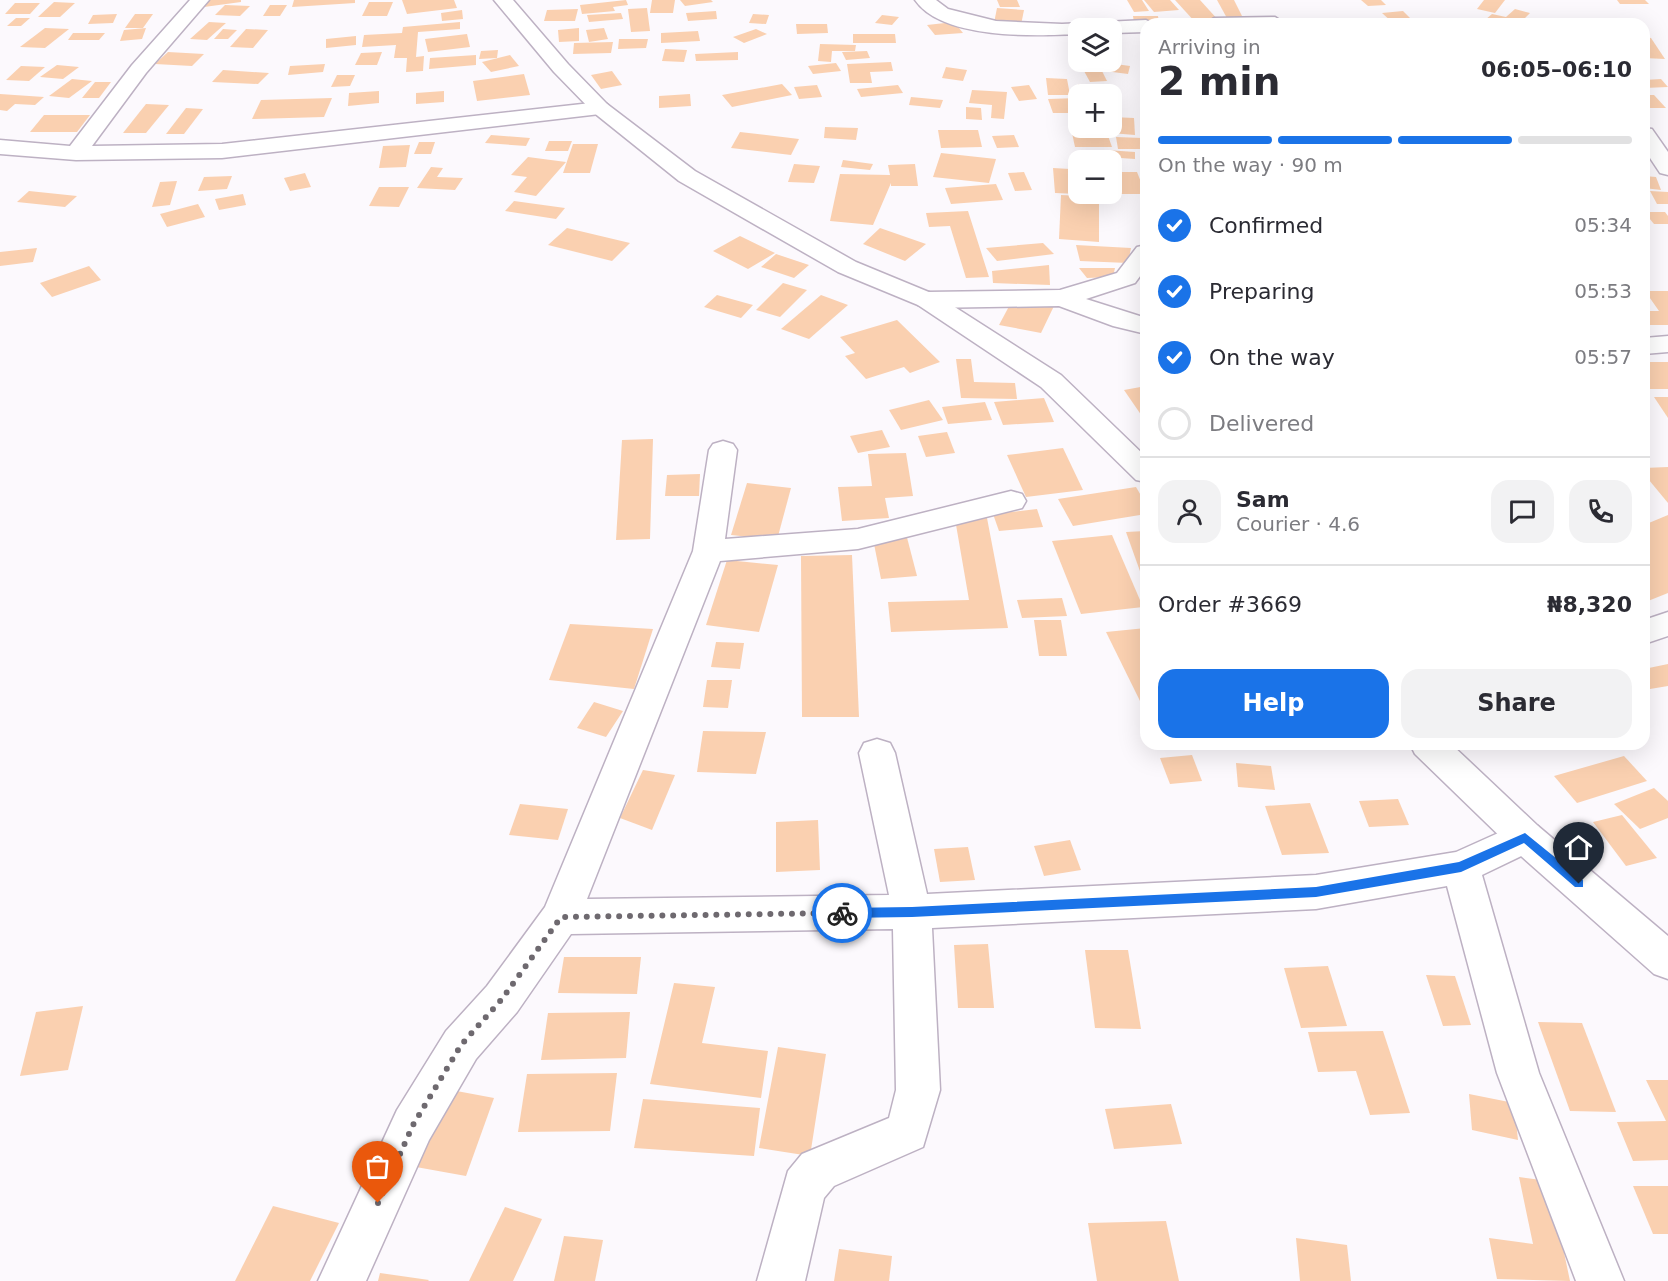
<!DOCTYPE html>
<meta charset="utf-8">
<style>
:root{--surface:#fff;--page:#f2f2f3;--text:#2b2b33;--muted:#7c7c81;--line:#e1e1e2;--accent:#1a73e8}
body{margin:0;font-family:"DejaVu Sans",sans-serif;background:var(--page);color:var(--text);height:100vh;display:flex;flex-direction:column;font-size:22px;white-space:nowrap}
*{box-sizing:border-box;margin:0}
p{font-size:20px;color:var(--muted)}
.icon{flex:none;width:33px;height:33px;fill:none;stroke:currentColor;stroke-width:2;stroke-linecap:round;stroke-linejoin:round}
.map{position:relative;flex:1;overflow:hidden}
.details{position:absolute;left:1140px;top:18px;width:510px;height:732px;display:flex;flex-direction:column;background:var(--surface);border-radius:18px;box-shadow:0 6px 24px #0002}
.details>*{flex:none}
.controls{position:absolute;left:1068px;top:18px;display:grid;gap:12px}
.controls a{display:grid;place-items:center;width:54px;height:54px;border-radius:12px;background:var(--surface);box-shadow:0 6px 24px #0002;font-size:30px}
.pin{position:absolute;display:grid;place-items:center;width:51px;height:51px;color:#fff;margin:-62px -26px;border-radius:50% 50% 50% 0;rotate:-45deg;box-shadow:0 0 6px #0007}
.pin .icon{rotate:45deg}
.courier{position:absolute;display:grid;place-items:center;width:60px;height:60px;margin:-30px;border:4px solid #1a73e8;border-radius:50%;background:#fff;color:#222;box-shadow:0 2px 8px #0007}
.head em{font-style:normal;font-weight:800}
.head div{display:flex;flex-direction:column-reverse}
.head{display:flex;align-items:center;justify-content:space-between;height:102px;padding:0 18px}
h1{font-size:39px;font-weight:800;line-height:45px}
.bar{display:grid;grid-template-columns:repeat(4,1fr);gap:9px 6px;align-content:center;height:72px;padding:0 18px}
.bar i{height:8px;border-radius:4px;background:var(--line)}
.bar .active{background:var(--accent)}
.bar p{grid-column:span 4}
.line{display:flex;align-items:center;gap:15px;padding:0 18px;border-top:2px solid var(--line)}
.line div{flex:1}
.round{display:grid;place-items:center;flex:none;width:63px;height:63px;border-radius:18px;background:var(--page)}
ol{padding:0 18px;list-style:none}
li{display:flex;align-items:center;gap:18px;height:66px}
li p{margin-inline-start:auto}
li .icon{padding:6px;border-radius:50%;background:var(--accent);color:#fff;stroke-width:4}
li:last-child{color:var(--muted)}
li i{width:33px;height:33px;border:3px solid var(--line);border-radius:50%}
.cta{display:flex;gap:12px;margin-top:auto;padding:12px 18px}
.cta a{flex:1;height:69px;border-radius:18px;background:var(--accent);color:#fff;font-size:24px;font-weight:800;line-height:69px;text-align:center}
.cta a+a{background:var(--page);color:var(--text)}
.map>svg:first-child{display:block}
.building{fill:#fad0b0}
.lines{fill:none;stroke-linecap:round;stroke-linejoin:round}
.minor-casing{stroke:#bdb1c3;stroke-width:3}
.secondary-casing{stroke:#bdb1c3;stroke-width:3}
.minor{fill:#fff;fill-rule:evenodd}
.secondary{fill:#fff;fill-rule:evenodd}
.route{fill:#1a73e8}
.done{stroke:#6e696f;stroke-width:6;stroke-dasharray:0 10.8}
</style>
<div class="map">
<svg width="1668" height="1281" viewBox="0 0 1668 1281">
<rect width="100%" height="100%" fill="#fcf9fd"/>
<!-- building -->
<g class="building">
<path d="M207,0H241V2L204,7Z"/>
<path d="M294,0H355V3L292,7Z"/>
<path d="M402,0H454L457,8L407,14Z"/>
<path d="M626,0L628,5L613,7L615,11L582,14L580,5Z"/>
<path d="M652,0H675L673,13H650Z"/>
<path d="M680,0H711L713,2L685,6Z"/>
<path d="M997,0H1017L1020,7H1000Z"/>
<path d="M1127,0H1142L1149,11L1134,12Z"/>
<path d="M1144,0H1170L1179,10L1154,12Z"/>
<path d="M1175,0H1200L1219,21L1196,23Z"/>
<path d="M1217,0H1234L1244,20H1228Z"/>
<path d="M1361,0H1381L1386,5L1368,6Z"/>
<path d="M1484,0H1505L1495,13L1477,9Z"/>
<path d="M1617,0H1645L1649,4H1620Z"/>
<path d="M54,2L75,3L60,17H38Z"/>
<path d="M369,2H393L387,16H362Z"/>
<path d="M15,3H40L30,14H5Z"/>
<path d="M225,5L250,6L240,16L215,15Z"/>
<path d="M270,5H287L280,16H263Z"/>
<path d="M647,8L650,31L631,32L628,9Z"/>
<path d="M997,8L1024,10L1021,25L994,23Z"/>
<path d="M578,9L575,21H544L547,10Z"/>
<path d="M1515,9L1530,13L1519,24L1485,20L1492,14L1506,17Z"/>
<path d="M462,10L463,19L442,21L441,13Z"/>
<path d="M716,11L717,19L688,21L686,13Z"/>
<path d="M1403,11L1413,21L1393,23L1382,13Z"/>
<path d="M621,13L623,19L589,22L587,15Z"/>
<path d="M117,14L113,23L88,24L93,15Z"/>
<path d="M135,14H153L143,28H125Z"/>
<path d="M753,14L769,15L766,24L749,23Z"/>
<path d="M882,15L899,17L892,25L875,23Z"/>
<path d="M1133,16H1158L1159,23H1134Z"/>
<path d="M16,18H30L21,26H7Z"/>
<path d="M209,22L226,23L207,40L190,39Z"/>
<path d="M460,22V29L418,32L416,57L424,56L423,71L406,72L407,58H394L396,45L362,47L364,35L402,33L403,27Z"/>
<path d="M954,22L963,33L935,35L927,25Z"/>
<path d="M796,24H827L828,33L797,34Z"/>
<path d="M45,28L69,29L45,48L20,47Z"/>
<path d="M146,28L142,39L120,41L124,30Z"/>
<path d="M579,28V41L559,42L558,30Z"/>
<path d="M604,28L608,39L589,42L586,30Z"/>
<path d="M223,29L237,30L228,39H214Z"/>
<path d="M246,29L268,30L253,48L230,47Z"/>
<path d="M756,29L767,34L744,43L733,37Z"/>
<path d="M698,31L700,41L661,43V33Z"/>
<path d="M73,33H105L99,40H68Z"/>
<path d="M467,34L470,47L428,52L425,39Z"/>
<path d="M853,34H895L896,43H853Z"/>
<path d="M356,36V45L326,48V39Z"/>
<path d="M1644,37L1651,38L1665,59L1644,58Z"/>
<path d="M619,39H648L646,48L618,49Z"/>
<path d="M613,42L611,53L573,54L574,43Z"/>
<path d="M820,44L856,45L855,51H832L831,62L818,61Z"/>
<path d="M665,49L687,50L684,62L662,61Z"/>
<path d="M498,50L497,58L479,59L481,51Z"/>
<path d="M867,51L870,58L846,60L842,52Z"/>
<path d="M168,52L204,54L192,66L155,64Z"/>
<path d="M382,52L377,65H355L361,53Z"/>
<path d="M738,52V60L696,61L695,54Z"/>
<path d="M476,55V65L429,69L430,58Z"/>
<path d="M510,55L519,66L491,72L482,62Z"/>
<path d="M891,62L893,71L870,72L872,83H850L847,64Z"/>
<path d="M836,63L841,71L813,74L808,66Z"/>
<path d="M1108,63L1130,66L1128,74L1105,71Z"/>
<path d="M325,64L323,72L288,75L290,66Z"/>
<path d="M57,65L79,67L63,79L40,77Z"/>
<path d="M21,66L45,67L29,81L6,80Z"/>
<path d="M946,67L967,70L963,81L942,78Z"/>
<path d="M223,70L269,73L258,84L212,82Z"/>
<path d="M612,71L622,85L601,89L591,75Z"/>
<path d="M1084,71H1102L1107,81L1090,82Z"/>
<path d="M524,74L530,95L477,101L473,81Z"/>
<path d="M337,75H355L350,86L331,87Z"/>
<path d="M1046,78L1067,79L1070,95H1048Z"/>
<path d="M72,79L92,81L69,98L49,96Z"/>
<path d="M1661,79L1668,87L1644,88V80Z"/>
<path d="M95,82H111L99,98H82Z"/>
<path d="M782,84L792,95L732,107L722,95Z"/>
<path d="M1078,84L1108,85L1109,93L1079,92Z"/>
<path d="M817,85L822,97L799,99L794,87Z"/>
<path d="M898,85L903,93L861,97L857,89Z"/>
<path d="M1029,85L1037,99L1019,101L1011,87Z"/>
<path d="M972,90L1007,92L1004,119L991,118L992,105L969,103Z"/>
<path d="M379,91V103L348,106L349,93Z"/>
<path d="M444,91V102L416,104V93Z"/>
<path d="M0,94L44,97L35,105L15,104L7,111L0,110Z"/>
<path d="M690,94L691,106L659,108V96Z"/>
<path d="M1644,95H1654L1666,108H1644Z"/>
<path d="M911,97L943,100L940,108L909,105Z"/>
<path d="M332,98L324,117L252,119L261,100Z"/>
<path d="M1078,98V113H1053L1048,99Z"/>
<path d="M146,104L169,105L146,133H123Z"/>
<path d="M966,107L981,108L982,120L966,119Z"/>
<path d="M186,108L203,109L184,134H166Z"/>
<path d="M44,115H90L77,132H30Z"/>
<path d="M1069,117H1078V129H1073Z"/>
<path d="M1112,117L1134,118L1135,135L1111,133Z"/>
<path d="M825,127L858,128L856,140L824,138Z"/>
<path d="M938,130H978L982,147L941,148Z"/>
<path d="M740,132L799,139L791,155L731,148Z"/>
<path d="M1072,133H1107L1112,147H1075Z"/>
<path d="M491,135L530,138L526,146L485,143Z"/>
<path d="M1014,135L1019,147L997,148L992,136Z"/>
<path d="M1116,137L1142,138L1144,149H1118Z"/>
<path d="M549,141H572L568,151H545Z"/>
<path d="M419,142H435L431,154H414Z"/>
<path d="M573,144H598L590,173H563Z"/>
<path d="M410,145L406,167L379,168L383,146Z"/>
<path d="M1106,150L1135,152V159L1106,157Z"/>
<path d="M941,153L996,159L989,183L933,177Z"/>
<path d="M528,157L566,162L536,196L514,192L527,177L511,175Z"/>
<path d="M843,160L873,164L870,170L841,167Z"/>
<path d="M794,164L820,166L814,183L788,182Z"/>
<path d="M915,164L918,186H891V183L873,225L830,221L840,174L890,175L888,165Z"/>
<path d="M431,167L443,168L437,177L463,178L455,190L417,188Z"/>
<path d="M1053,168L1070,169L1071,181L1078,182V194L1055,193Z"/>
<path d="M1024,172L1032,190L1015,191L1008,173Z"/>
<path d="M1112,172H1137L1141,182H1146V194H1112Z"/>
<path d="M305,173L311,187L290,191L284,178Z"/>
<path d="M232,176L227,189L198,191L204,177Z"/>
<path d="M1644,176L1656,177L1661,190L1644,188Z"/>
<path d="M177,181L170,205L152,207L160,182Z"/>
<path d="M996,184L1003,200L951,204L945,188Z"/>
<path d="M379,187H409L399,207L369,206Z"/>
<path d="M29,191L77,196L65,207L17,202Z"/>
<path d="M1650,191L1668,192V204H1657Z"/>
<path d="M243,194L246,205L219,210L215,199Z"/>
<path d="M1061,195L1099,197V242L1059,239Z"/>
<path d="M514,201L565,208L556,219L505,211Z"/>
<path d="M198,204L205,217L167,227L160,214Z"/>
<path d="M968,211L989,277L966,278L950,226L929,227L926,213Z"/>
<path d="M1644,212H1665L1668,216V224H1654Z"/>
<path d="M567,228L630,243L612,261L548,245Z"/>
<path d="M880,228L926,244L905,261L863,244Z"/>
<path d="M740,236L775,253L748,269L713,251Z"/>
<path d="M1043,243L1054,254L997,261L986,248Z"/>
<path d="M1076,245L1131,248L1128,263L1080,261Z"/>
<path d="M37,248L33,262L0,266V252Z"/>
<path d="M776,254L809,265L794,278L761,267Z"/>
<path d="M1049,265L1050,285L993,283L992,271Z"/>
<path d="M89,266L101,280L52,297L40,283Z"/>
<path d="M1079,268H1115L1113,277L1087,278Z"/>
<path d="M783,283L807,290L780,317L756,310Z"/>
<path d="M1645,291H1668V325H1644V311H1659Z"/>
<path d="M717,295L753,305L741,318L704,307Z"/>
<path d="M821,295L848,305L809,339L781,329Z"/>
<path d="M1014,297L1054,306L1041,333L999,325Z"/>
<path d="M897,320L940,362L910,373L904,367L866,379L845,356L855,353L840,337Z"/>
<path d="M956,359H971L974,382L1015,383L1017,399L961,398Z"/>
<rect x="1644" y="362" width="24" height="27"/>
<path d="M1146,386V422L1124,390Z"/>
<path d="M1654,397H1668V418Z"/>
<path d="M1044,398L1054,422L1003,425L994,402Z"/>
<path d="M929,400L943,420L901,430L889,410Z"/>
<path d="M985,402L992,420L948,424L942,407Z"/>
<path d="M882,430L890,447L858,453L850,436Z"/>
<path d="M947,432L955,453L926,457L918,436Z"/>
<path d="M653,439L650,539L616,540L622,440Z"/>
<path d="M1063,448L1083,490L1026,497L1007,455Z"/>
<path d="M906,453L913,496L885,498L889,518L842,521L838,487L872,486L868,454Z"/>
<path d="M1668,467V503L1644,474V468Z"/>
<path d="M700,474L699,496H665L667,475Z"/>
<path d="M747,483L791,488L777,540L731,535Z"/>
<path d="M1136,487L1146,504V514L1073,526L1058,499Z"/>
<path d="M1037,509L1043,527L999,531L993,514Z"/>
<path d="M1668,515V593L1648,601L1644,597V525Z"/>
<path d="M987,518L1008,628L891,632L888,602L969,600L955,519Z"/>
<path d="M904,526L917,576L881,579L871,529Z"/>
<path d="M1146,531V588L1126,532Z"/>
<path d="M1112,535L1143,607L1081,614L1052,541Z"/>
<path d="M852,555L859,717H802L801,556Z"/>
<path d="M727,560L778,565L759,632L706,625Z"/>
<path d="M1062,598L1067,616L1022,618L1017,600Z"/>
<path d="M1034,620H1061L1067,656H1039Z"/>
<path d="M570,624L653,629L634,689L549,680Z"/>
<path d="M1146,628V702L1141,703L1106,632Z"/>
<path d="M716,642L744,643L740,669L711,667Z"/>
<path d="M1668,664V686L1644,690V669Z"/>
<path d="M707,680H732L728,708L703,707Z"/>
<path d="M594,702L623,711L606,737L577,728Z"/>
<path d="M703,731L766,732L756,774L697,772Z"/>
<path d="M1192,755L1202,781L1170,784L1160,758Z"/>
<path d="M1624,756L1647,781L1577,803L1554,776Z"/>
<path d="M1236,763L1271,766L1275,790L1238,787Z"/>
<path d="M643,770L675,775L652,830L620,818Z"/>
<path d="M1654,788L1668,801V818L1640,829L1614,804Z"/>
<path d="M1398,799L1409,825L1369,827L1359,801Z"/>
<path d="M1310,803L1329,853L1282,855L1265,806Z"/>
<path d="M520,804L568,809L558,840L509,835Z"/>
<path d="M1622,815L1657,858L1626,866L1593,822Z"/>
<path d="M818,820L820,870L776,872V822Z"/>
<path d="M1070,840L1081,870L1044,876L1034,846Z"/>
<path d="M968,847L975,880L940,882L934,849Z"/>
<path d="M988,944L994,1008H958L954,945Z"/>
<path d="M1085,950H1128L1141,1029L1095,1028Z"/>
<path d="M564,957H641L637,994L558,993Z"/>
<path d="M1328,966L1347,1026L1301,1028L1284,968Z"/>
<path d="M1426,975L1455,976L1471,1025L1443,1026Z"/>
<path d="M674,983L715,987L702,1043L768,1051L761,1098L650,1084Z"/>
<path d="M83,1006L68,1070L20,1076L36,1012Z"/>
<path d="M630,1012L626,1058L541,1060L548,1013Z"/>
<path d="M1538,1022L1582,1023L1616,1112L1570,1111Z"/>
<path d="M1383,1031L1410,1113L1370,1115L1356,1071L1318,1072L1308,1032Z"/>
<path d="M778,1047L826,1054L810,1156L759,1148Z"/>
<path d="M617,1073L610,1131L518,1132L527,1074Z"/>
<path d="M1646,1080H1668V1160L1633,1161L1617,1122L1666,1121Z"/>
<path d="M446,1089L494,1098L466,1176L416,1167Z"/>
<path d="M1469,1094L1514,1103L1518,1140L1472,1130Z"/>
<path d="M643,1099L760,1108L754,1156L634,1148Z"/>
<path d="M1171,1104L1182,1144L1114,1149L1105,1109Z"/>
<path d="M1519,1177L1549,1181L1570,1281L1497,1279L1489,1238L1533,1244Z"/>
<path d="M1633,1186H1668V1234H1653Z"/>
<path d="M273,1206L339,1223L310,1281H235Z"/>
<path d="M505,1207L542,1219L513,1281H469Z"/>
<path d="M1166,1221L1179,1281H1097L1088,1223Z"/>
<path d="M564,1236L603,1240L595,1281H554Z"/>
<path d="M1296,1238L1347,1245L1351,1281H1300Z"/>
<path d="M839,1249L892,1256L889,1281H834Z"/>
<path d="M380,1273L429,1280L428,1281H378Z"/>
</g>
<g class="lines">
<!-- minor casing -->
<g class="minor-casing">
<g id="minor">
<path d="M190,0H209L146,73L92,146L222,144L600,102L607,104L610,108L607,112L600,114L222,158L76,160L0,154V140L70,146L132,65Z"/>
<path d="M915,0H936L948,9L996,21L1062,24L1146,20L1154,24H1146V32L1112,33V28H1078V34C1036,36 942,40 915,0Z"/>
<path d="M1275,17L1284,23L1205,24L1214,18Z"/>
<path d="M1644,128L1652,129L1668,152V175L1660,173L1644,149Z"/>
<path d="M1146,245V268L1135,283L1086,299L1146,318V334L1113,326L1059,306L927,308L918,305L914,300L918,295L927,292L1060,290L1117,273L1137,247Z"/>
<path d="M1668,336V352L1644,354V338Z"/>
<path d="M723,441L733,444L737,450L725,539L858,529L1011,491L1022,494L1026,501L1022,508L858,549L720,561L587,899L889,895L859,753L864,743L877,739L890,743L895,753L927,894L1316,875L1456,852L1525,821L1538,826L1544,837L1538,848L1482,875L1539,1073L1624,1281H1576L1497,1073L1447,886L1316,909L932,928L940,1090L923,1147L834,1186L824,1198L805,1281H757L788,1171L802,1154L889,1118L896,1090L893,929L571,934L517,1012L476,1059L429,1140L366,1281H318L397,1110L446,1031L487,986L545,907L693,551L709,450L713,444Z"/>
<path d="M1668,612V636L1644,644V620Z"/>
</g>
</g>
<!-- secondary casing -->
<g class="secondary-casing">
<g id="secondary">
<path d="M494,0H513L568,64L607,104L695,171L856,262L936,295L1061,375L1146,457V482L1136,480L1041,387L918,305L838,272L679,181L593,112L554,72Z"/>
<path d="M1410,744H1451L1538,826L1668,936V979L1654,974L1512,848L1415,754Z"/>
</g>
</g>
<!-- minor -->
<use href="#minor" class="minor"/>
<!-- secondary -->
<use href="#secondary" class="secondary"/>
</g>
<!-- route -->
<path class="route" d="M1525,833L1583,880V887H1575L1524,843L1461,872L1316,897L912,917L842,918L836,913L842,908L912,907L1316,887L1459,862Z"/>
<g class="lines">
<!-- done -->
<path class="done" d="M378,1203L413,1125L461,1045L502,999L561,917L842,913"/>
</g>
</svg>
<div class="controls">
<a><svg class="icon" aria-label="layers" viewBox="0 0 24 24"><path d="M12 4l9 5-9 5-9-5zM3 14l9 5 9-5"/></svg></a>
<a>+</a>
<a>−</a>
</div>
<div class="pin" style="left:378px;top:1203px;background:#ea580c"><svg class="icon" aria-label="bag" viewBox="0 0 24 24"><path d="M5 8h14l-1 12H6zM9 8a3 3 0 0 1 6 0"/></svg></div>
<div class="pin" style="left:1579px;top:884px;background:#1f2937"><svg class="icon" aria-label="home" viewBox="0 0 24 24"><path d="M3 11l9-7 9 7M6 9v11h12V9"/></svg></div>
<div class="courier" style="left:842px;top:913px"><svg class="icon" aria-label="bike" viewBox="0 0 24 24"><circle cx="6" cy="16" r="4"/><circle cx="18" cy="16" r="4"/><path d="M6 16l4-8h5l3 8M10 8l3 8H6M13 5h3"/></svg></div>
<section class="details">
<div class="head"><div><h1>2 min</h1><p>Arriving in</p></div><em>06:05–06:10</em></div>
<div class="bar"><i class="active"></i><i class="active"></i><i class="active"></i><i></i><p>On the way · 90 m</p></div>
<ol>
<li><svg class="icon" aria-label="check" viewBox="0 0 24 24"><path d="M5 12l5 5 9-10"/></svg>Confirmed<p>05:34</p></li>
<li><svg class="icon" aria-label="check" viewBox="0 0 24 24"><path d="M5 12l5 5 9-10"/></svg>Preparing<p>05:53</p></li>
<li><svg class="icon" aria-label="check" viewBox="0 0 24 24"><path d="M5 12l5 5 9-10"/></svg>On the way<p>05:57</p></li>
<li><i></i>Delivered</li>
</ol>
<div class="line" style="height:108px"><a class="round"><svg class="icon" aria-label="person" viewBox="0 0 24 24"><circle cx="12" cy="8" r="4"/><path d="M4 21q1-7 8-7t8 7"/></svg></a><div><b>Sam</b><p>Courier · 4.6</p></div><a class="round"><svg class="icon" aria-label="chat" viewBox="0 0 24 24"><path d="M4 5h16v11H9l-5 4z"/></svg></a><a class="round"><svg class="icon" aria-label="phone" viewBox="0 0 24 24"><path d="M5 4h4l2 5-3 2q2 4 5 5l2-3 5 2v4C11 20 4 13 5 4z"/></svg></a></div>
<div class="line" style="height:78px"><div>Order #3669</div><b>₦8,320</b></div>
<div class="cta"><a>Help</a><a>Share</a></div>
</section>
</div>
